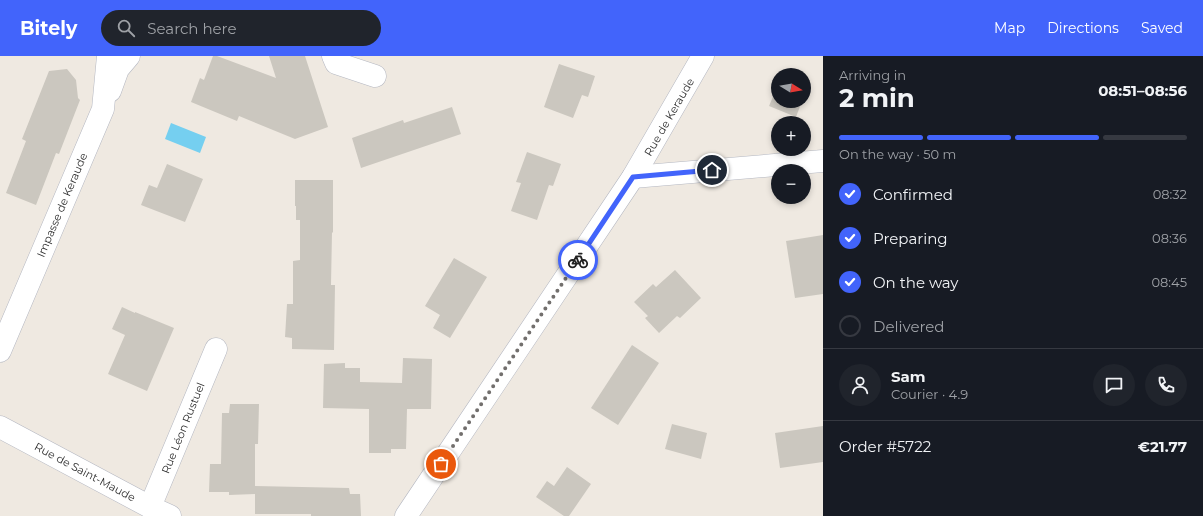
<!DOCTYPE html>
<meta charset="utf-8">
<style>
:root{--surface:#171b24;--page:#20242c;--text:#f1f3f6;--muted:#9ea1a6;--line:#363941;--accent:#4264fb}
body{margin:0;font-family:Montserrat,sans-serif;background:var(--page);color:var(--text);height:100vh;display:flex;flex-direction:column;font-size:15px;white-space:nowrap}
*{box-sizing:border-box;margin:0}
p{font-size:13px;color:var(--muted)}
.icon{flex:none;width:22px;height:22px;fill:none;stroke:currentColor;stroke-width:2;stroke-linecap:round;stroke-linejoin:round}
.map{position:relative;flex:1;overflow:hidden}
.sheet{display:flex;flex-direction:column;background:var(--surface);width:380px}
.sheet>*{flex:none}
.needle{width:26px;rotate:101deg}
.buttons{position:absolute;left:771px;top:12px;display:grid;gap:8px}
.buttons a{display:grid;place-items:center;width:40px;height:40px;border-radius:50%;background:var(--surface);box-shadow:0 2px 6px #0003;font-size:20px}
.pin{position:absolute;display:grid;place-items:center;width:34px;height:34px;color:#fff;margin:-17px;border:2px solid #fff;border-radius:50%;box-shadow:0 1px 4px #0007}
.courier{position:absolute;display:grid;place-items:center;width:40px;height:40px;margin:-20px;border:3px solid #4264fb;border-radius:50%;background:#fff;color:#222;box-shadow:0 1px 5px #0007}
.summary em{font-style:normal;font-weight:700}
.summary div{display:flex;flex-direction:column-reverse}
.summary{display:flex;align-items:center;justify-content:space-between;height:68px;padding:0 16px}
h1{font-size:26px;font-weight:700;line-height:30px}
.bar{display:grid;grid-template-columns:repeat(4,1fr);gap:6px 4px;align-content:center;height:48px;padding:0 16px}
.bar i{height:5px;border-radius:3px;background:var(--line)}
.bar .current{background:var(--accent)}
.bar p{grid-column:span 4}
.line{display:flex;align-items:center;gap:10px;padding:0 16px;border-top:1px solid var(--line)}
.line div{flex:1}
.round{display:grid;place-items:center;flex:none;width:42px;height:42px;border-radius:21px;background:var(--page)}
ol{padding:0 16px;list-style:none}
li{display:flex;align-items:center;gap:12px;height:44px}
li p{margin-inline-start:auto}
li .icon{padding:4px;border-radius:50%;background:var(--accent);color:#fff;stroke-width:4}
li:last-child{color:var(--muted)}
li i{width:22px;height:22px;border:2px solid var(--line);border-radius:50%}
header{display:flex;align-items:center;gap:24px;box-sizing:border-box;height:56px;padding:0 20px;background:var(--accent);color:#fff}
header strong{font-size:19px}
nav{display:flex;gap:22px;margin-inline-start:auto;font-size:14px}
.search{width:280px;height:36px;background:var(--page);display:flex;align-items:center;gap:10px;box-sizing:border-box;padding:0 14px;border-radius:22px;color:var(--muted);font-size:15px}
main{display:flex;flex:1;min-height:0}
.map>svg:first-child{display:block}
.water{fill:#75cff0}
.building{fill:#cbc7bf}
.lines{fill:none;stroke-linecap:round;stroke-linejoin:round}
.minor-casing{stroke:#b4b7c1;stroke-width:23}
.minor{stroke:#fff;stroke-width:22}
.done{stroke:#726f6d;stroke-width:4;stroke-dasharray:0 7.2}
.route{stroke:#4264fb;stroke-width:5}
.labels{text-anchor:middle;stroke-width:3.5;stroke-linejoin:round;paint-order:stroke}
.street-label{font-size:11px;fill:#2e2e2e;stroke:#fff}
</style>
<header>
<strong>Bitely</strong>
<div class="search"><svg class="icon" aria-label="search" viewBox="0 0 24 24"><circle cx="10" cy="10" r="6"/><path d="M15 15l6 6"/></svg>Search here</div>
<nav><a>Map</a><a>Directions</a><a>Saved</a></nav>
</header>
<main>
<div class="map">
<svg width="823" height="460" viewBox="0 0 823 460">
<rect width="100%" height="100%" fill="#efe9e1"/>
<!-- water -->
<path class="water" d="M171,67L206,81L200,97L165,83Z"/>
<!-- building -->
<g class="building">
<path d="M213,0H217L276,22L269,0H305L328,71L295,83L239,60L237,65L191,46L200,22L204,24Z"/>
<path d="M559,8L595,20L588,41L582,39L573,62L544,51Z"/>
<path d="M67,13L76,24L78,42L80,44L59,98L56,97L36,149L6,137L26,85L22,83L49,15Z"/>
<path d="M778,29V45H802L796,61L769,50Z"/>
<path d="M452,51L461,78L361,112L352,82L403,64L404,67Z"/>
<path d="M527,96L561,108L553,130L549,129L537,164L511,155L521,127L516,126Z"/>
<path d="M167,108L203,123L185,166L141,149L149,129L157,132Z"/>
<path d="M295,124H333V177L332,176L331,229H335L334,294L292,293V282L285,281L287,248H293V205L300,204V164H296V150H295Z"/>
<path d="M823,179V238L795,242L786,185Z"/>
<path d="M454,202L487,221L450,282L433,272L440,259L425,250Z"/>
<path d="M675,214L701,242L680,262L677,260L659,277L645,262L648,260L634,246L653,228L656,231Z"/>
<path d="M122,251L135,257V256L174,272L147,335L108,318L125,279L112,273Z"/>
<path d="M632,289L659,307L618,369L591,352Z"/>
<path d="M403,302L432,303L431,353H407L406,393H391V397H369V353L323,352L324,308L345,307V312H360V326L402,327Z"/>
<path d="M230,348H259L258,388H255V430L349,432L350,438H360L361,460H311V458H255V438L229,439V436H209L210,408H221L222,357H229Z"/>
<path d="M672,368L707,377L701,403L665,393Z"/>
<path d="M823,370V406L780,412L775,377Z"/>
<path d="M567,411L591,428L569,460H564L536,441L547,425L554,430Z"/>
</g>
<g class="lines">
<!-- minor casing -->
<g class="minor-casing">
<g id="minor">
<path d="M333,0L336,7L375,20"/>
<path d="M110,35L118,13L129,0"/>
<path d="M633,121L823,105"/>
<path d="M0,295L103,53L108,0"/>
<path d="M0,371L150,451L170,460"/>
<path d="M150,451L216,293"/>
<path d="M406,460L633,121L703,0"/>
</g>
</g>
<!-- minor -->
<use href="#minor" class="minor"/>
</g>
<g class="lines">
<!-- done -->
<path class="done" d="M441,408L578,204"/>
<!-- route -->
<path class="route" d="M578,204L633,121L712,114"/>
</g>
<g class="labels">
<!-- street labels -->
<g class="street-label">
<text transform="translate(669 61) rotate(-60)" y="4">Rue de Keraude</text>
<text transform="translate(62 149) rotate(-67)" y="4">Impasse de Keraude</text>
<text transform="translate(183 372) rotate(-68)" y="4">Rue Léon Rustuel</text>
<text transform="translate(85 416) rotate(28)" y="4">Rue de Saint-Maude</text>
</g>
</g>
</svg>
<div class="buttons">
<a><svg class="needle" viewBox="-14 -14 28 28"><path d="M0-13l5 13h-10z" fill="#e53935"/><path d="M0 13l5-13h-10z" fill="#9ea1a6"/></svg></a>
<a>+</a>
<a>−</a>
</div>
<div class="pin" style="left:441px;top:408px;background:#ea580c"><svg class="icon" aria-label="bag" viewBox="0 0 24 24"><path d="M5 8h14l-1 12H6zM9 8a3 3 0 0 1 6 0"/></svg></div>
<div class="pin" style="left:712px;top:114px;background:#1f2937"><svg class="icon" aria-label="home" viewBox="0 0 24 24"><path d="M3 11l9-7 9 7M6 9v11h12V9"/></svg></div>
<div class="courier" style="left:578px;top:204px"><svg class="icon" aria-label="bike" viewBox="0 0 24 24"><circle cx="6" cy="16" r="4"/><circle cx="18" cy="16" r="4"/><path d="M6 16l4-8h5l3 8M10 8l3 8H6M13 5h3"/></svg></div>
</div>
<section class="sheet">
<div class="summary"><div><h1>2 min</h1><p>Arriving in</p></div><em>08:51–08:56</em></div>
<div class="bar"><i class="current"></i><i class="current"></i><i class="current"></i><i></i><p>On the way · 50 m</p></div>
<ol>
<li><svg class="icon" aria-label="check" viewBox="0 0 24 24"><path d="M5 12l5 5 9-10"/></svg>Confirmed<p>08:32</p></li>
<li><svg class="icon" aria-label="check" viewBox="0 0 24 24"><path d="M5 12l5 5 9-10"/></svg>Preparing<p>08:36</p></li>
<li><svg class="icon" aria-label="check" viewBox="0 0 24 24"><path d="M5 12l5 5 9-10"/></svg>On the way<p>08:45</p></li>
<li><i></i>Delivered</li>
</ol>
<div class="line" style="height:72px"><a class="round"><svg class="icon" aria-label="person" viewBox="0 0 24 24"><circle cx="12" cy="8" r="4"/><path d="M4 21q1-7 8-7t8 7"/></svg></a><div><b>Sam</b><p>Courier · 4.9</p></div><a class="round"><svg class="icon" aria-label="chat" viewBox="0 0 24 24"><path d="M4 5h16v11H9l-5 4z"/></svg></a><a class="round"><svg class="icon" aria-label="phone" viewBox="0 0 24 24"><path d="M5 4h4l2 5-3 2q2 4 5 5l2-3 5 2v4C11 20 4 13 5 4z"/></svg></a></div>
<div class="line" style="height:52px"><div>Order #5722</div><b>€21.77</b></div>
</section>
</main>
